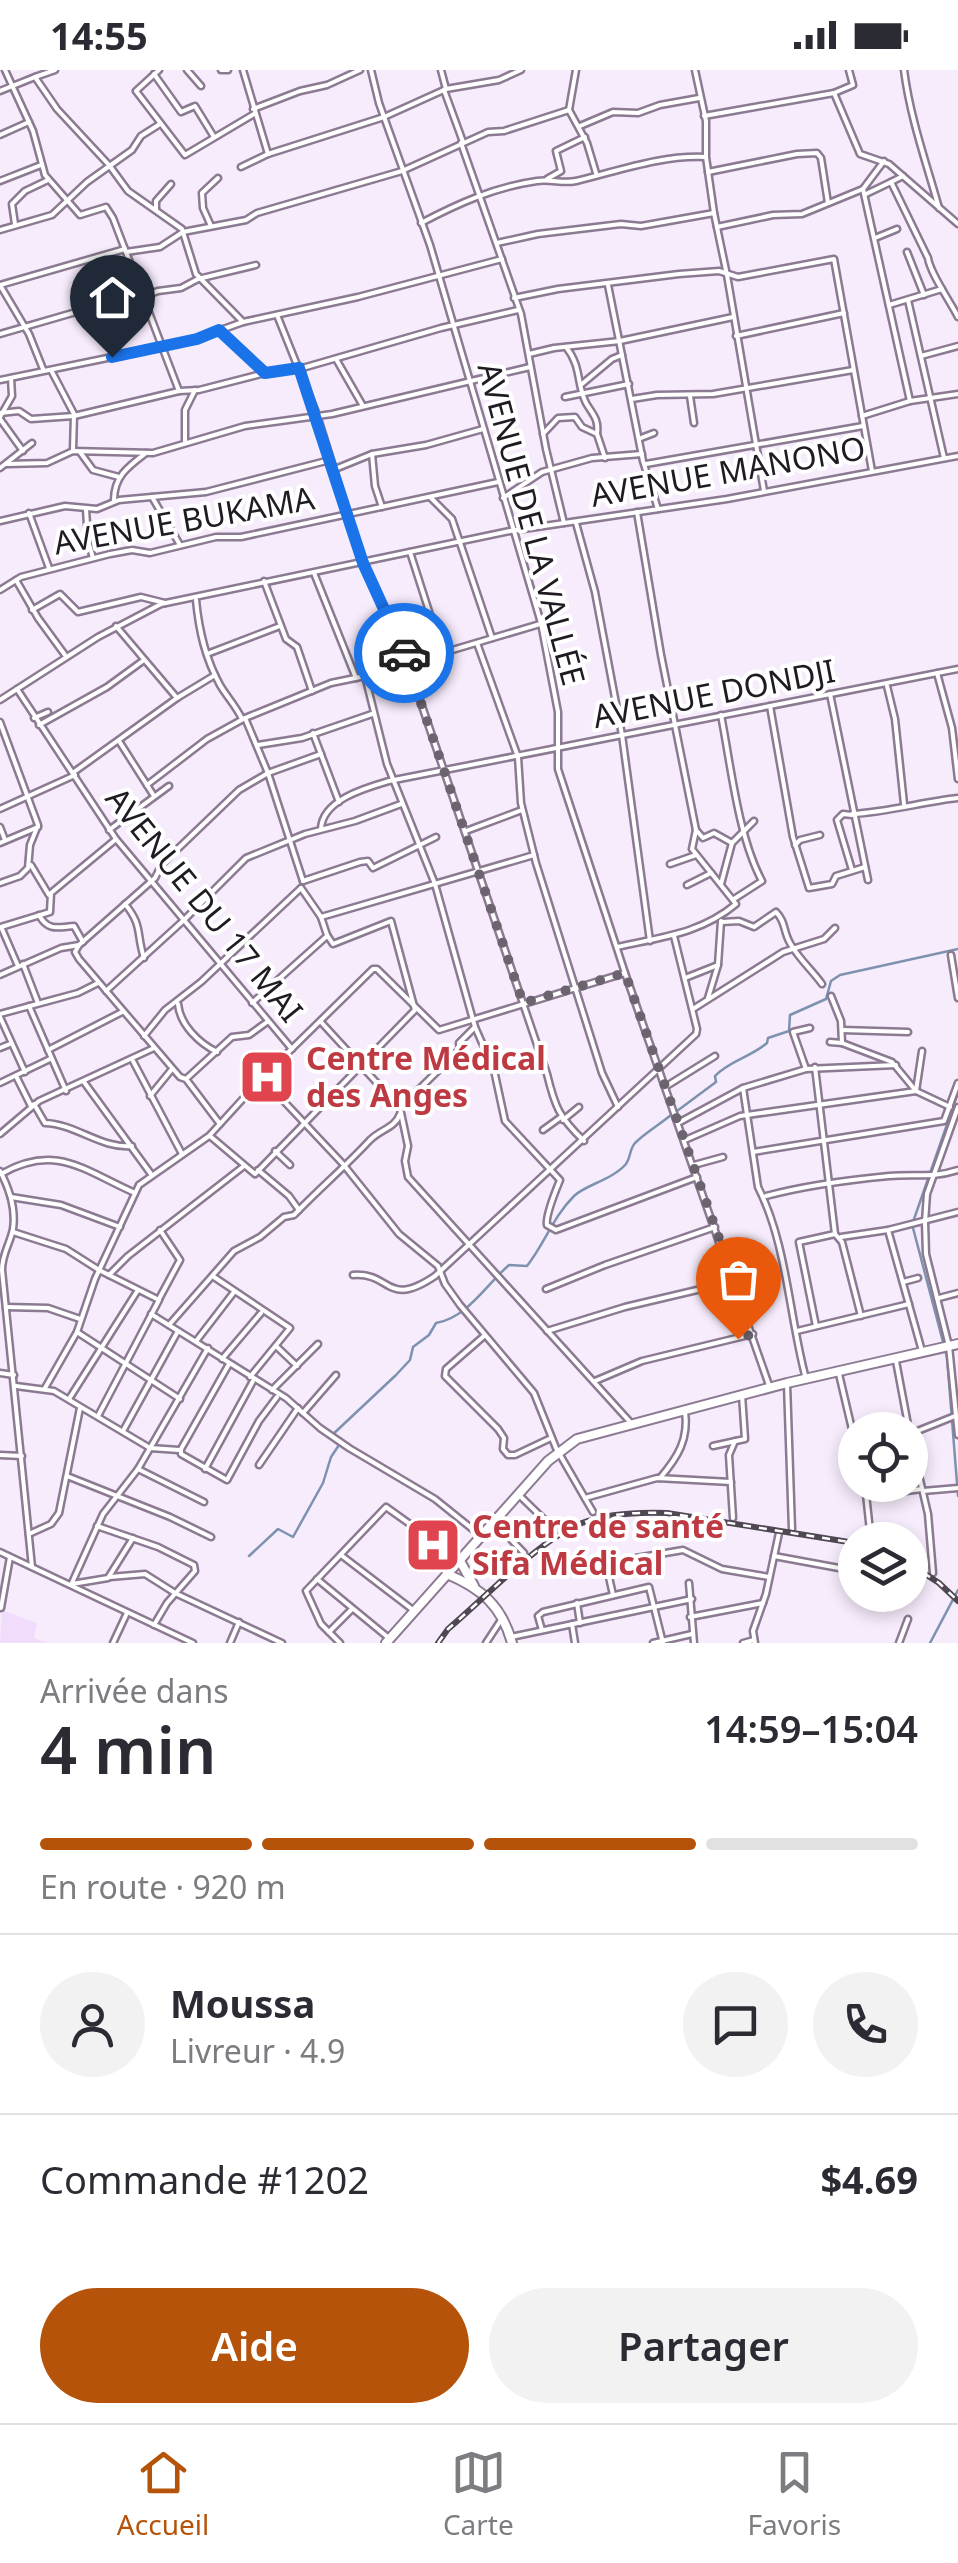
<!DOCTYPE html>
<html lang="fr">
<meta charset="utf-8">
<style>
:root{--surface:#fff;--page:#f2f2f3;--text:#2b2b33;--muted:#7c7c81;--line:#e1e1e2;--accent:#b45309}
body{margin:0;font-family:"Noto Sans",sans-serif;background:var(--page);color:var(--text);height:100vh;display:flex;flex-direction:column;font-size:38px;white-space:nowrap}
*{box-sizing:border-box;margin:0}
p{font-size:32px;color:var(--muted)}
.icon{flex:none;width:55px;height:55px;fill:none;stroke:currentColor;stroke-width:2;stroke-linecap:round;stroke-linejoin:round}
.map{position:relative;height:1573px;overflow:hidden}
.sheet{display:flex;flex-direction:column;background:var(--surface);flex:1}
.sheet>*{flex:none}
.fabs{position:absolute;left:838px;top:1342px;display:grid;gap:20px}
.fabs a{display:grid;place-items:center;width:90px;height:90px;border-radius:50%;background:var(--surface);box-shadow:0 5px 15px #0003;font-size:50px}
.pin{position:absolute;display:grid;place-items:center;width:85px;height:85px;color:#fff;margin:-102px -42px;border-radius:50% 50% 50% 0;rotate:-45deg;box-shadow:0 0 10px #0007}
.pin .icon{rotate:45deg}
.courier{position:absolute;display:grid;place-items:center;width:100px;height:100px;margin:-50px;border:8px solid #1a73e8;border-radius:50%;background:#fff;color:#222;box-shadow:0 2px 12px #0007}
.headline em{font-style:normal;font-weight:600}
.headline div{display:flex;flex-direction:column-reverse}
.headline{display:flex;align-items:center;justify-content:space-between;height:170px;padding:0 40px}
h1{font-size:65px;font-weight:600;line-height:75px}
.bar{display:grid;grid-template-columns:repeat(4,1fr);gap:15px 10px;align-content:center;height:120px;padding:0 40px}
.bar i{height:12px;border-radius:8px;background:var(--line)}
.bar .current{background:var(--accent)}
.bar p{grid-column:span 4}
.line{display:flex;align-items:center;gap:25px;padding:0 40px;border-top:2px solid var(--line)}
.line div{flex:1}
.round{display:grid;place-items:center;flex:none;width:105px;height:105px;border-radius:52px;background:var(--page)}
.button{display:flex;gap:20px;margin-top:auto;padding:20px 40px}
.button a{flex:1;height:115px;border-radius:60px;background:var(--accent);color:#fff;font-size:40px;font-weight:600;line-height:115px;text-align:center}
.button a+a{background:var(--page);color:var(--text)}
.status{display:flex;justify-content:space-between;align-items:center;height:70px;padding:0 50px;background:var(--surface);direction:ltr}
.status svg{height:28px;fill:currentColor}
.menu{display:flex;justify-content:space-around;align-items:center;height:140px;border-top:2px solid var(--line);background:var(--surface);font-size:28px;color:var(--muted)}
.menu a{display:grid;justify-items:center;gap:5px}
.menu .current{color:var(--accent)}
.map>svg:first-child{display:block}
.built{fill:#f2dcfc}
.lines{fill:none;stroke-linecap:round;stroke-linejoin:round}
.stream{stroke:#7c92af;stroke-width:2.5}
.street-casing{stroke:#8b7a91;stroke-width:9}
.secondary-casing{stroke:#8b7a91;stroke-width:12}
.street{stroke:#fff;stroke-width:4}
.secondary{stroke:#fff;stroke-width:8}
.rail-casing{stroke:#4f4853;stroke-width:6}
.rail{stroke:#fff;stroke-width:2.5;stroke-dasharray:8;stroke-linecap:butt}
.done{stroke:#6b646f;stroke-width:10;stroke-dasharray:0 18}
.route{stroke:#1a73e8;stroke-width:12}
.labels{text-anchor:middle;stroke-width:8;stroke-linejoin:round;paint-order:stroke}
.street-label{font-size:32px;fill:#201a23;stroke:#fff}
.health-label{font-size:32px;font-weight:bold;fill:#be3a42;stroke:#fff;text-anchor:start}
</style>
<div class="status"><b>14:55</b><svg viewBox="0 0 49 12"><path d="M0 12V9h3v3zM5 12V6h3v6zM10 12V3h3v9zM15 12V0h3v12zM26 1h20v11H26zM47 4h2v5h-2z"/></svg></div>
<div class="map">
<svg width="958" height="1573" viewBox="0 0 958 1573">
<rect width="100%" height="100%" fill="#f7ecfc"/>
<!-- built -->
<path class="built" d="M2,1540L37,1553L34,1568L48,1573H0Z"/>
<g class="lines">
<!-- stream -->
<g class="stream">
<path d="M953,1037L958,1023"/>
<path d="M677,1041L716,1012L715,1006C729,991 751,987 767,973L768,968L789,961L790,945L826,929L831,911L840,905L958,879"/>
<path d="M913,1152L951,1043"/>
<path d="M913,1158L947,1287L958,1426"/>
<path d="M249,1486L278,1459L293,1467L323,1413L331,1387L339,1375L330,1367L396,1305L410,1290L413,1277L429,1265L436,1253C467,1248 486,1215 509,1195L527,1196C545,1173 553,1147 574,1126C585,1115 612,1110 626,1094C631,1087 629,1080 635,1073C646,1062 659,1055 671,1045"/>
<path d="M930,1573L958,1520"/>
</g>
<!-- street casing -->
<g class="street-casing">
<g id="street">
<path d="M5,0L33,61L45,105L80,145L106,137L113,148L179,321"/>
<path d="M159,0L136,21L185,85L254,44"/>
<path d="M187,0L201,16"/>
<path d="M221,0H228"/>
<path d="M243,0L268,84"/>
<path d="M371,0L379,33L430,175L541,553L558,642V699L625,903L770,1318"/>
<path d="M441,0L446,19"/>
<path d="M695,0L706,51V87L714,143L727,205L764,421"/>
<path d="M904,0C910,47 926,92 939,138"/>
<path d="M154,4L181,42L195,36L214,67"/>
<path d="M35,7L55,0"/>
<path d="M444,20L463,72"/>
<path d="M0,21L35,7L57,39L109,95L128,121L182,159L196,204L243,252"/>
<path d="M834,23L860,84L889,94L958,154"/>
<path d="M253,39L300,21L327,15L360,0"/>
<path d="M569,40L587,73L596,103"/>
<path d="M569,40L576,0"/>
<path d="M704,46L834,23L853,15L849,0"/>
<path d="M580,56L613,42L638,43L660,35L699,28"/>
<path d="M0,65L29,52"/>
<path d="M461,73L521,244L546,379L564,453"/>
<path d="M884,91L863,119L910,331"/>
<path d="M241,97L268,84L384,47L446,19L499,10L521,0"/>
<path d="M708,102L797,84L817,83L821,88L828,133"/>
<path d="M903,106L891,112L928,188C930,203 950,231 958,247"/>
<path d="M547,109L561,101L556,81L585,67"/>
<path d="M0,111L41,95"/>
<path d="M866,124L891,112"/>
<path d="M156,140V131L171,114"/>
<path d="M421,153C459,133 495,117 537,111C551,109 563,114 576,111C618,101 661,85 705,87"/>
<path d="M15,154L12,134L25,121L48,110"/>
<path d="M211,156L203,138L202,123L218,108"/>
<path d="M717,157L773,145L802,144L863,119"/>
<path d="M0,160L52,145L87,112L132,80L141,66L160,54"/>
<path d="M875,168L897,159"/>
<path d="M497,173L538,164L621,154L641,156L714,143"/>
<path d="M126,182L160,177L183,162L246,150L257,143L402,101L488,62L504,61L569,40"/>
<path d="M907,182L924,225"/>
<path d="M608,215L643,391L658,439"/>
<path d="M514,228L558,219L679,204L719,201L738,207L834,189L872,401"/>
<path d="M908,230L944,388"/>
<path d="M889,235L942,219"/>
<path d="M277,245L317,345L363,493L405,586L547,1004C555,1037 559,1047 584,1071"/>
<path d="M221,262L265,303"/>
<path d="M0,264L76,242L125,233L158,221L181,218L198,209L256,195"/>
<path d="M736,266L844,243"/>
<path d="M566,277C582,297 576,313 586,333C593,345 599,349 597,364"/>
<path d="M529,284L554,278L620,271L733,247"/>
<path d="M921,286L958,276"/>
<path d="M336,289L363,336"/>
<path d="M43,299L29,264L0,215L125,179"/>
<path d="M51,300L74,344L73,380"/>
<path d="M0,310L190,271L243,252L358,227L502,189"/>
<path d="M582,314L612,289L622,285"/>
<path d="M690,326L694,353"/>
<path d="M565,327L629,314"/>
<path d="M632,329L657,325L713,324L853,300"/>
<path d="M0,343L19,341L31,349L74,346L179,321L199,320L265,303L306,297L441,258L518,240"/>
<path d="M862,346L910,331L958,324"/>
<path d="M0,347L12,326L11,308"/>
<path d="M0,349L23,381"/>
<path d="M543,364L558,348L575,347L582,357L597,364L605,388"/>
<path d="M641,368L654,363"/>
<path d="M185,373V340L195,320"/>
<path d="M80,382L93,400L119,407"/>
<path d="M372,384L375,416L382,437"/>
<path d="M7,394L47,393L73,381L153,383L245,356L332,344L530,297"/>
<path d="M646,394L863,356"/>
<path d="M0,398L32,373"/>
<path d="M335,399L372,384L426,375L483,359"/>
<path d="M152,427L180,475"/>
<path d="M431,428L452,449L492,568"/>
<path d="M503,428L542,402L592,388L642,384"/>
<path d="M114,430C114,406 129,396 146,383"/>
<path d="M86,439L88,471L93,488"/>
<path d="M29,443L49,498"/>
<path d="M0,451L65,436L97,439L119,430L206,422L330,390"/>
<path d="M576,453L595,522L622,665L650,871"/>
<path d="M410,482L442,582"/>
<path d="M314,503L356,608"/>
<path d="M16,510L38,548L65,585"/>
<path d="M264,511L286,569L297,577L312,621"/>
<path d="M0,520L21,507L110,484L132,480L150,483L216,467H241L498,412"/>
<path d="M196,530C199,561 205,588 220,615C227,627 236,636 242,649"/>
<path d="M32,540L60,524L78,542L141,527L165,533"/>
<path d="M116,556L177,628"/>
<path d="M477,573L518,687L521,733L536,793L602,1003L618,1037"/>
<path d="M207,584L280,556"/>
<path d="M937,603L952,658L958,709"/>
<path d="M365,606L387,694L435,814L475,957L494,1000L505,1051L560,1110C556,1120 545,1146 547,1155L556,1160L697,1107"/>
<path d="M887,616L895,649L904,734"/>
<path d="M17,619L116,769L292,979"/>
<path d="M830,624L868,810"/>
<path d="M0,630L98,567L161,534L510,461L727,429L958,386"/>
<path d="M770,636L793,767L809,818L832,814L836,806L865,797"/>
<path d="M721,645C731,696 738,766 762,811L734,829"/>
<path d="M34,648L48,642"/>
<path d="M245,648L268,703L303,811"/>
<path d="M0,652L38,755L30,775L28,798L20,806L0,813"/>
<path d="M39,655L107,617L144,590"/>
<path d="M313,663L339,732"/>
<path d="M119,671L154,726"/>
<path d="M258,675L302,668L372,644"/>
<path d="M74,702L177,628L215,605"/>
<path d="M147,715L207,669L245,648L331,613L365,606L540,554"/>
<path d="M0,739L75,705"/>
<path d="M852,744C888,742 922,732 958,728"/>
<path d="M0,757L5,770"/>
<path d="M321,759C322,730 365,718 389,711L958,599"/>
<path d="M109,760L169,716"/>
<path d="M696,760L703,768L714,763L732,773"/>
<path d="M466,761L522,740"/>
<path d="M0,773L38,757"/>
<path d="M795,775L800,770L820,765"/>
<path d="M670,794L696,785"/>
<path d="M31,795L49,825"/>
<path d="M852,800L837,750L843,744L852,745"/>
<path d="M303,811L360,792L368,791L373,798L436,767"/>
<path d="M721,814L732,773L754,751"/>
<path d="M687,815L711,803"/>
<path d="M301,818L321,847L327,865"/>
<path d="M125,834C143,856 136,863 144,888"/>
<path d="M39,845C48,862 59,857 74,856L83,872"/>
<path d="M321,847L534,785"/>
<path d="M722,852L739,851L754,857L776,842C786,852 783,861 790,873C798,888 812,900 822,914"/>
<path d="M1,857L50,842L51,823L115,770"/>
<path d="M2,859L18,896"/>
<path d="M79,875L75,882L79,889L180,1007L186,1009L220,1054"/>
<path d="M617,877C661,867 700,864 736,834L692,779L696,760L661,585L637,442"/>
<path d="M951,885L958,928"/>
<path d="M23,894L38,933"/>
<path d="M0,905L61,878L79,875L155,808L162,794L239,720L268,703L321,684"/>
<path d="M685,908L718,895L721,851"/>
<path d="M106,921L184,850L246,788L305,764L355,751L401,734"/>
<path d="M831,926L841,951L842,973"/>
<path d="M708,928L718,895"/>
<path d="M252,933L327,866"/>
<path d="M178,934C180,955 199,973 217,982"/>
<path d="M29,936L66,1021"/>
<path d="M693,939L783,882L824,869L835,858"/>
<path d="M0,944L78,923L98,913"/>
<path d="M0,947L25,1002"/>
<path d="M321,952L400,1038L408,1076L405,1091L408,1107L631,1353"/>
<path d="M842,960L908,962"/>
<path d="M144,966L165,940L201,912L301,818"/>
<path d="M830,972L842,973L892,992L916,1021L950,1037"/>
<path d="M0,978L10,974"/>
<path d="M48,980L122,942"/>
<path d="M133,991L182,1084"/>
<path d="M815,997L835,1164L842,1172L861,1246"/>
<path d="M806,999L793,962L810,958"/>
<path d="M16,1006L31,1036"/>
<path d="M262,1008L343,1094L399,1164L438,1196L445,1214L460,1235L534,1323L556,1378L593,1442"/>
<path d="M186,1009L232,967L249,965L267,952"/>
<path d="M84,1012L151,1104"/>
<path d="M0,1013L50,989"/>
<path d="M665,1017L715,986"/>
<path d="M743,1018L758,1117C787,1174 789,1246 806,1309"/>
<path d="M150,1026L172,999"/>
<path d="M34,1034L45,1053C76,1054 101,1079 132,1076"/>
<path d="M958,1037L927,1124L925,1152L926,1184L949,1276L958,1365"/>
<path d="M400,1038L460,979L459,973L475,957"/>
<path d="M563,1050L579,1037"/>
<path d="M678,1053L743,1018L806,999L896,995"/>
<path d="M543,1060L561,1047"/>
<path d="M0,1064L39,1031L154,978"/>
<path d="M210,1066L255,1104L415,940L391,851L333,874L327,865"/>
<path d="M685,1070L740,1046L916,1021L922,981"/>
<path d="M275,1081L290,1095"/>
<path d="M753,1082L944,1051L958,1013"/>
<path d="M694,1095L723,1087"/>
<path d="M258,1100L289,1126L299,1140"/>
<path d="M0,1101C9,1118 16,1139 13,1159C10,1174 2,1184 2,1200L32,1497"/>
<path d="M1,1104C56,1073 83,1100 135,1123"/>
<path d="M766,1126C807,1115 847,1110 889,1106C914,1104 934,1108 958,1100"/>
<path d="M11,1127L61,1135L120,1157"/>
<path d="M888,1160L922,1281"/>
<path d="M13,1162L66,1179L99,1200L159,1230L98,1346"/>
<path d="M841,1167L888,1160L958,1142"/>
<path d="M109,1205L128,1186L244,1096"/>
<path d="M353,1205C392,1202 386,1239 435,1206L696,964L697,959L674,866"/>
<path d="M214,1207L290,1258L250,1307"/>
<path d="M903,1212L918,1208"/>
<path d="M546,1219L605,1195L715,1157"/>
<path d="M939,1228L958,1223"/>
<path d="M159,1229L180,1190L160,1160"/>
<path d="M6,1237L48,1238L80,1249"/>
<path d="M151,1244L286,1328L320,1358L349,1378L435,1429L481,1466"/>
<path d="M169,1255L234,1181L260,1167L284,1147L294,1145C319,1119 346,1096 370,1070C381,1059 395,1058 400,1044"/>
<path d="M816,1256L799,1172L835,1164"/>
<path d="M547,1261L625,1237L735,1211"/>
<path d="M797,1261L909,1234"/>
<path d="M77,1262L180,1329"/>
<path d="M484,1266L446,1299L445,1306L498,1359L504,1368L503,1379L508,1385H515L551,1368"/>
<path d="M197,1270L234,1222"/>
<path d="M276,1276L297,1296"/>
<path d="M222,1289L261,1243"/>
<path d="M896,1291L909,1360"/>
<path d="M229,1294L181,1379V1384L227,1410L259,1351L277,1327"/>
<path d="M0,1303L14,1305"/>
<path d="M839,1304L855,1372"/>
<path d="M595,1311L642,1291L753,1264"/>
<path d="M787,1314L792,1459"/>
<path d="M16,1316L54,1321L150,1378L179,1380"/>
<path d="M45,1318L77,1262L95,1209L139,1115L209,1066L262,1008L373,899H377L439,960L625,903"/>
<path d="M272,1320L318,1274"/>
<path d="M69,1329L138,1220"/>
<path d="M303,1343L336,1305"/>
<path d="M123,1361L178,1261"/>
<path d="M910,1364L955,1346"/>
<path d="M910,1367L928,1444L933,1503"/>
<path d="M713,1376L745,1369L742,1325"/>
<path d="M0,1385L22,1386"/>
<path d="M259,1395L298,1338"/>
<path d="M138,1399L204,1432"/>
<path d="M205,1399L253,1311"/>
<path d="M67,1406L170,1447L211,1467"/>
<path d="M660,1408C678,1387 689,1369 685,1341"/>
<path d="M865,1415L871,1470"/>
<path d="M923,1421L958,1418"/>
<path d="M518,1424L554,1459"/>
<path d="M867,1426L922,1419"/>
<path d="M585,1428L657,1408L731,1412"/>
<path d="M733,1448L729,1385L735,1371"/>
<path d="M496,1454L524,1483"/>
<path d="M97,1456L158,1477L194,1495L195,1501L167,1533L154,1555"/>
<path d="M29,1464L51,1454L59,1443L80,1338"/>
<path d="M0,1482L193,1573"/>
<path d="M341,1485L413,1540"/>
<path d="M774,1486L855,1501"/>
<path d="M636,1488L683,1480L722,1499L769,1507"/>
<path d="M607,1498L613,1525"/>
<path d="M110,1507L145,1504L175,1523L282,1573"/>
<path d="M317,1509L390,1569"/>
<path d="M689,1513L694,1573"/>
<path d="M72,1514L108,1508L133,1468"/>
<path d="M71,1515L103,1444L138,1399L208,1278"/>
<path d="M577,1533L580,1553"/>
<path d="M1,1538L10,1487"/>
<path d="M690,1547L763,1533"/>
<path d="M572,1554L575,1573"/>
<path d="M542,1560L538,1546L543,1542L649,1517L663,1573"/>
<path d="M329,1562L352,1539"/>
<path d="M511,1567L692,1529"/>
<path d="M113,1573L127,1543"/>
<path d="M230,1573L239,1552"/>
<path d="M340,1573L321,1554L306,1521L386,1437L459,1489"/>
<path d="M486,1573L501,1550"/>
<path d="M653,1573L692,1564"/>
<path d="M743,1573L754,1570"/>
<path d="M755,1573L753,1561L766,1524L779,1463"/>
<path d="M899,1573L908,1549"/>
</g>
</g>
<!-- secondary casing -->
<g class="secondary-casing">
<g id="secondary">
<path d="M460,1491L474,1516"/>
<path d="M447,1504C481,1518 502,1536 512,1573"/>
<path d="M386,1573L548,1391L577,1369L787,1313L958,1274"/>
</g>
</g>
<!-- street -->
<use href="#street" class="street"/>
<!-- secondary -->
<use href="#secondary" class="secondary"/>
<!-- rail casing -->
<g class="rail-casing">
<g id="rail">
<path d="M910,1494L939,1513L958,1531"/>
<path d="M438,1573L448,1559C485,1528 540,1469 582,1453C609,1443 640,1442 667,1443L855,1473"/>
</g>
</g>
<!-- rail -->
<use href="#rail" class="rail"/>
</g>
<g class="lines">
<!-- done -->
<path class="done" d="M404,583L523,933L625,903L753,1264L738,1269"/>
<!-- route -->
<path class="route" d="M112,287L197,269L219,260L265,303L299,298L363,493L404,583"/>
</g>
<!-- icons -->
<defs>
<g id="hospital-square" transform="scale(2.875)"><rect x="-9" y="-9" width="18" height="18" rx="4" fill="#e0444e" stroke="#fff"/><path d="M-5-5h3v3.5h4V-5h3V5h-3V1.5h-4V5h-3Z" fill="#fff"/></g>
</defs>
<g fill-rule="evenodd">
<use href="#hospital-square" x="267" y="1007"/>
<use href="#hospital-square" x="433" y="1475"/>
</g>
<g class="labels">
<!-- street labels -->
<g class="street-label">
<text transform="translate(728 402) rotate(-10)" y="11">AVENUE MANONO</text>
<text transform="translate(184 451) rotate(-10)" y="11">AVENUE BUKAMA</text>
<text transform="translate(531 454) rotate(75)" y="11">AVENUE DE LA VALLÉE</text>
<text transform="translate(714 624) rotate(-11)" y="11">AVENUE DONDJI</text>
<text transform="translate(204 835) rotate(51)" y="11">AVENUE DU 17 MAI</text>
</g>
<!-- health labels -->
<g class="health-label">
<text x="306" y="1000">Centre Médical<tspan x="306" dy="37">des Anges</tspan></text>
<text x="472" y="1468">Centre de santé<tspan x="472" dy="37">Sifa Médical</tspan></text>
</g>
</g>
</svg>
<div class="fabs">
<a><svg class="icon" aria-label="locate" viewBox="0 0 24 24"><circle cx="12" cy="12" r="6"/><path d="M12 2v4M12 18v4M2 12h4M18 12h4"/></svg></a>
<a><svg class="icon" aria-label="layers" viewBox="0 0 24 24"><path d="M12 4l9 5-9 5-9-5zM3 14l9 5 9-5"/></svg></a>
</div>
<div class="pin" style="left:738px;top:1269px;background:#ea580c"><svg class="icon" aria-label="bag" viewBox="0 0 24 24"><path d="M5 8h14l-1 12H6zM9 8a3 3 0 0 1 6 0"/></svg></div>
<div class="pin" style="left:112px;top:287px;background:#1f2937"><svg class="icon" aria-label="home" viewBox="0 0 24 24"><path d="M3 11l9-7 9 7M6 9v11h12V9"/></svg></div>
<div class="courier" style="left:404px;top:583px"><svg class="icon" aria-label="car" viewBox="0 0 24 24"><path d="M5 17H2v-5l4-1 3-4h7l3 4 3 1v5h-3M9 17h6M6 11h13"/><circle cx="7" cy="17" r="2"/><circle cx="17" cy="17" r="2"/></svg></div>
</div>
<section class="sheet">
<div class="headline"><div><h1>4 min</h1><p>Arrivée dans</p></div><em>14:59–15:04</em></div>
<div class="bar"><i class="current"></i><i class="current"></i><i class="current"></i><i></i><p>En route · 920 m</p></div>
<div class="line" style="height:180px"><a class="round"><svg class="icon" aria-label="person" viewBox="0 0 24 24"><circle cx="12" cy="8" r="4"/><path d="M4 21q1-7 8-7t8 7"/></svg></a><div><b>Moussa</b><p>Livreur · 4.9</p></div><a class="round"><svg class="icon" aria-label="chat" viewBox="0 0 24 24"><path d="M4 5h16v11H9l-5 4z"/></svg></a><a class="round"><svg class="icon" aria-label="phone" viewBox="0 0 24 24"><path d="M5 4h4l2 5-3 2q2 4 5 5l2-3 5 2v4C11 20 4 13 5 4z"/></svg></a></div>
<div class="line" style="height:130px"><div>Commande #1202</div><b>$4.69</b></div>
<div class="button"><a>Aide</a><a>Partager</a></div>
</section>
<nav class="menu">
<a class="current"><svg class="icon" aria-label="home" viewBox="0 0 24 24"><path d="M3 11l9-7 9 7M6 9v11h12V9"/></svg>Accueil</a>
<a><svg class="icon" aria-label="map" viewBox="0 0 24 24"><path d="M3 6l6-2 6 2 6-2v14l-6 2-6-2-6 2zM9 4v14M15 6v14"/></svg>Carte</a>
<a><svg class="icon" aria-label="saved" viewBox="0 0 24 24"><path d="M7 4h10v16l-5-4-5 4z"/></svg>Favoris</a>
</nav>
